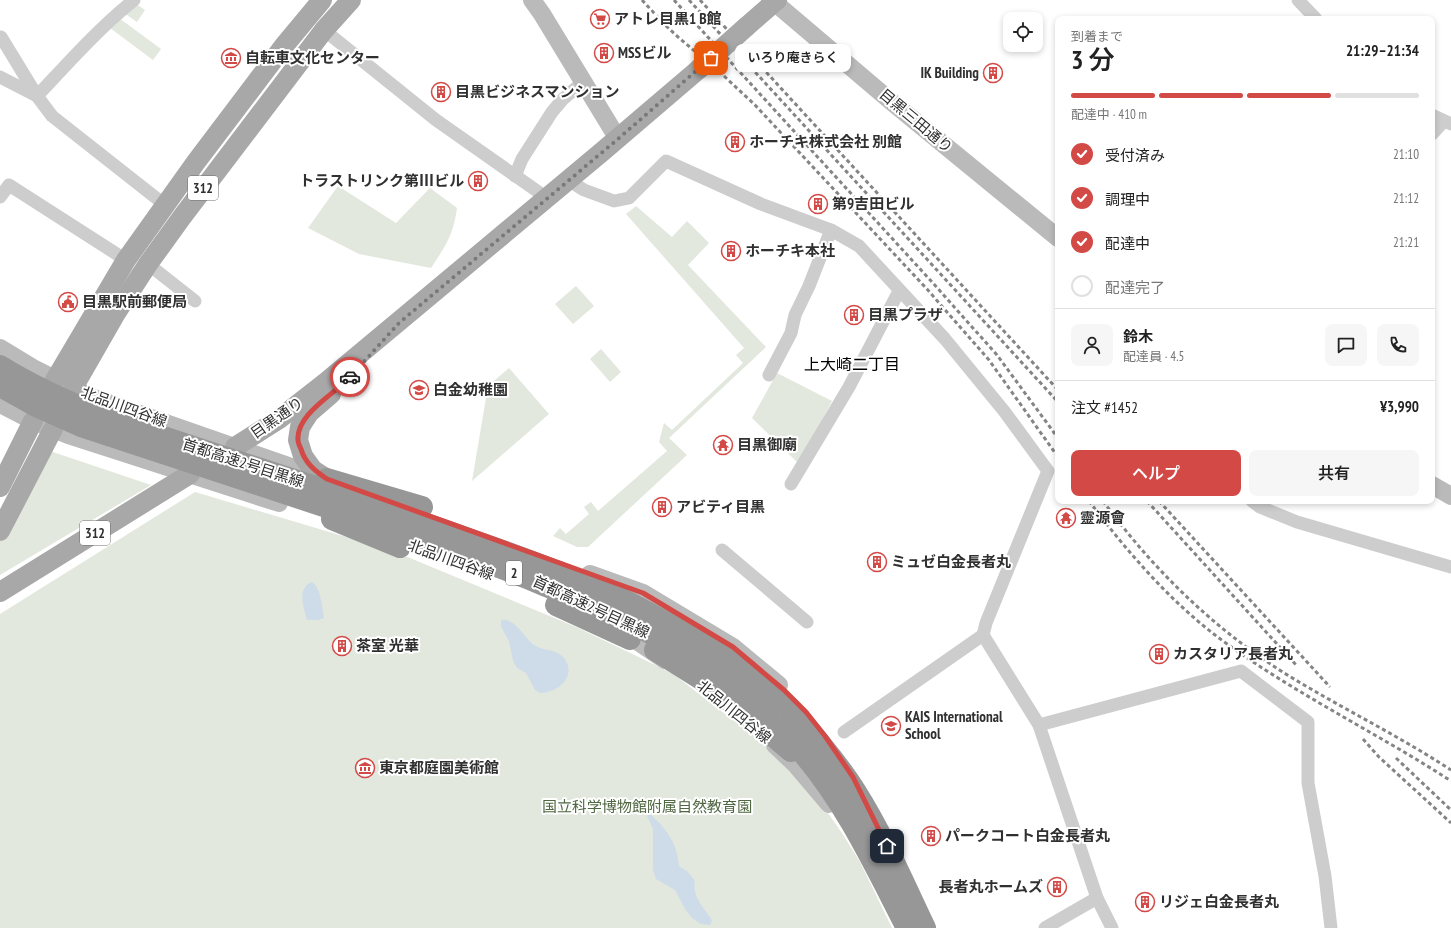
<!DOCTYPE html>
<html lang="ja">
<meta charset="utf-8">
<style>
:root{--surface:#fff;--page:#f6f6f6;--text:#222;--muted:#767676;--line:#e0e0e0;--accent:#d34946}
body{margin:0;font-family:"PT Sans Narrow","Noto Sans JP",sans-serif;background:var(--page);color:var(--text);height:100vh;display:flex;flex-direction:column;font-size:15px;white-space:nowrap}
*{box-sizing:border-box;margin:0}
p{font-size:13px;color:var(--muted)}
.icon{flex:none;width:22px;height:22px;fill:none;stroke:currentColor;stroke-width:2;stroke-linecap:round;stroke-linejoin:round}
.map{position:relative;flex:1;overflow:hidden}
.sheet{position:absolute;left:1055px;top:16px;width:380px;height:488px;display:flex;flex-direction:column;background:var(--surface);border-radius:8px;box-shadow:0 2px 6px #0003}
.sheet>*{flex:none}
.controls{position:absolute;left:1003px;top:12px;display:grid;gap:8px}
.controls a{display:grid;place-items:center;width:40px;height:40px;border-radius:8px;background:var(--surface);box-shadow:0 2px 6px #0003;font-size:20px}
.pin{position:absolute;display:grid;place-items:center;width:34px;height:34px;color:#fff;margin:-17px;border-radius:8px;box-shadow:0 2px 6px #0006}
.courier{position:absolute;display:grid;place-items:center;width:40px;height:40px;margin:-20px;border:3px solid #d34946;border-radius:50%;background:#fff;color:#222;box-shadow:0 1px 5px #0007}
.bubble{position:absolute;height:28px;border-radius:8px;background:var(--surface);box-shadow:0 2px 6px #0003;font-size:13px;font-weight:600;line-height:28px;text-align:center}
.headline em{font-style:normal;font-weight:600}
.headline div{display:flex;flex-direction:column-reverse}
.headline{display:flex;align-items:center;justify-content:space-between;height:68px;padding:0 16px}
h1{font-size:26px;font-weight:600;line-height:30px}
.bar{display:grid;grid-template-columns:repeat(4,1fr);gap:6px 4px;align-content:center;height:48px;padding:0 16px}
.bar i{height:5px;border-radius:3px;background:var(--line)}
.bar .selected{background:var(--accent)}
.bar p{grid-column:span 4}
.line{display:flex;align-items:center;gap:10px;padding:0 16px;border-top:1px solid var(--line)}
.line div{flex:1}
.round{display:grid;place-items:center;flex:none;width:42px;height:42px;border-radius:8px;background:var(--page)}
ol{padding:0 16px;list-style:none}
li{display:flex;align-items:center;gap:12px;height:44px}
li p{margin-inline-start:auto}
li .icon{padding:4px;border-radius:50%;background:var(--accent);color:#fff;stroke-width:4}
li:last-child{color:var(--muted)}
li i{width:22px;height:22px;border:2px solid var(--line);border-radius:50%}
.action{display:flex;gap:8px;margin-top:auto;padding:8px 16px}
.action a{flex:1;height:46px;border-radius:8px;background:var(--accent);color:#fff;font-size:16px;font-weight:600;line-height:46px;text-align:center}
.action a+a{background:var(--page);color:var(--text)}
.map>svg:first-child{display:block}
.green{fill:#e2e8dd}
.water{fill:#cedce9}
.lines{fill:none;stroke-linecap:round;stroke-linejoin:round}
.street{stroke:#cdcdcd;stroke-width:13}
.secondary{stroke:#bababa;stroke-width:18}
.primary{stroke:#a8a8a8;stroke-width:20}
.highway{stroke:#979797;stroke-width:22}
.rail{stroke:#858585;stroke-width:3;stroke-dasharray:4 3;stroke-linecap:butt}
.primary-bridge{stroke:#a8a8a8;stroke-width:20}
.highway-bridge{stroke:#979797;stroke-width:22}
.done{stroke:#787878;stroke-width:4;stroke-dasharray:0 7.2}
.route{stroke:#d34946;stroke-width:5}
.labels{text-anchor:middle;stroke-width:4;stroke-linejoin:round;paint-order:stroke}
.shield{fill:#fff;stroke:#6e6e6e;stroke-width:1}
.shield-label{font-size:14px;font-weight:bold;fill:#303030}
.poi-label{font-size:15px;font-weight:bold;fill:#303030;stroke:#fff;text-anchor:start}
.street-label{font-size:15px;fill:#303030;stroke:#fff}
.park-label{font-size:15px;fill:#4f6742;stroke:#fff}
.neighbourhood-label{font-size:16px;fill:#000;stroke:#fff}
</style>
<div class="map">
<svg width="1451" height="928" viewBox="0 0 1451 928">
<rect width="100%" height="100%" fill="#fff"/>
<!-- green -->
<g class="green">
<path d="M135,3L145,10L137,22L124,13Z"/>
<path d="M119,18L161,49L153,60L110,28Z"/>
<path d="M338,186L396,223L430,188L457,208C453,236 446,245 431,268L359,254L308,228Z"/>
<path d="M636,206L672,237L687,221L709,243L688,265L766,347L669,438L687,455L588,547H577L553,536L560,528L566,534L589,514L584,507L591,502L598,511L667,451L659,442L664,423L672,430L743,363L736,355L744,348L626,214Z"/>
<path d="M576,286L594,306L573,324L555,304Z"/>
<path d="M601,349L621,372L610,382L590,359Z"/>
<path d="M509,368L549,414L472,481L488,386Z"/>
<path d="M777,373L832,401L799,464L752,418Z"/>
<path d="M50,451L151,485L0,575V539Z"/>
<path d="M195,492L393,551L576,627L672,673L721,711L755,735L791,770L823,806L842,833L860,862L892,928H0V614Z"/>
</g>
<!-- water -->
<g class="water">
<path d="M312,582C315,584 317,587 318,590C320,592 324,616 324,618L319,620H307C304,608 296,588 312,582Z"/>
<path d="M501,620C516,618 524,638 534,645C541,650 548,649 555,652C568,656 573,672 564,682C558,689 549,693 540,693L535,690L526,673L517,668L513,661L509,641L501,627Z"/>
<path d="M649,813C665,827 678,844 679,866L687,871L695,881C692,895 702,906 710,917L712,921L710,925L701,924L692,918L685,909L675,890L656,879L653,870V829L647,816Z"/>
</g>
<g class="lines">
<!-- street -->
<g class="street">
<path d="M1298,0L1316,19"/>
<path d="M324,30L436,120L547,198"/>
<path d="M1,37L37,96L52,116L165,205"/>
<path d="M0,77L37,96"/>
<path d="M37,96C68,63 98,29 134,0"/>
<path d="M1432,115L1451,124"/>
<path d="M1432,134L1444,121"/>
<path d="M515,176L522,159L552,112L563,99L583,82"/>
<path d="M568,180L584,190L614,201L629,198L666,161L761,204L831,230L859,246L945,339L1004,411L1048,471L986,623L983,635"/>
<path d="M0,197L9,185L126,260"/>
<path d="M148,264L195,301"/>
<path d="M769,375L791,333L795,315L809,286L831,230"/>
<path d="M791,484L849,387L899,291"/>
<path d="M1252,501L1260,507L1297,522L1451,567"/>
<path d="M722,550L807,622"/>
<path d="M1039,725L1241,671L1308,722V783L1325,876L1331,928"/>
<path d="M844,732L983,635L1039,725L1097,898L1112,928"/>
<path d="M1045,928L1097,898"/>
</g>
<!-- secondary -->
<g class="secondary">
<path d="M532,0L542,14L618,139"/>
<path d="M770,0L774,2L893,103L1058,238"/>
<path d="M0,348L33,368L91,397L323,478"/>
<path d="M0,404L33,421L68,435L279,503"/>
<path d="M1432,485L1451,496"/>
<path d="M590,574L643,593L733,647L779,685"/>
<path d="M619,631L631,637L665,660"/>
<path d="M775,745L795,764L829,804"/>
</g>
<!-- primary -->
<g class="primary">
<path d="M746,27L777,0"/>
<path d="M55,380L126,260L196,162L283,47L322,0"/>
<path d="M73,388L116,313L148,264L182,217L324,30L351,0"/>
<path d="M235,447L279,419L325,383L603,151L699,69"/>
<path d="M327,479L313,470L303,456L298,440L300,427L309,413L331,394"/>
<path d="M0,487L33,421"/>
<path d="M0,531L53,429"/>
<path d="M0,592L190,474"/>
</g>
<!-- highway -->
<g class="highway">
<path d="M327,479L422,507"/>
<path d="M332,519L400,547"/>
<path d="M655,650L701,679L748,715L791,751"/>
</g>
<!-- rail -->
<g class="rail">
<path d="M642,0L664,24L678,37L724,76L755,105L926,288L989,360L1058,457"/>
<path d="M674,0L932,282L997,355L1058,438"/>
<path d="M689,0L1058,402"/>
<path d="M700,0L1058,390"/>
<path d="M1089,501C1125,549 1167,598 1215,635C1289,691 1374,731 1451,781"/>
<path d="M1103,501C1152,568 1211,626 1281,671C1337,706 1396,734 1451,770"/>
<path d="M1147,501L1297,666"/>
<path d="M1159,501L1330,687"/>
<path d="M1363,739L1379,757L1451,823"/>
<path d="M1396,758L1451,810"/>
</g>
<!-- primary-bridge -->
<path class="primary-bridge" d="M699,69L746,27"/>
<!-- highway-bridge -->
<g class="highway-bridge">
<path d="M0,366C73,411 155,434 236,461C313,486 390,511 466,538C512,554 558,571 603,590C634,604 664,621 693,638C729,659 769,685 797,716C818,740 839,765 856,792C883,835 903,882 925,928"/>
<path d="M0,386L36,406L81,426C172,456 263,486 354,516C418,537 482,559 544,585C563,593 582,600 600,608C675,642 746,689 801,751C846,803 875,866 907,928"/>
<path d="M556,605L630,639"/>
</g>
</g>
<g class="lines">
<!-- done -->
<path class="done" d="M350,377L399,323L618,139L711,58"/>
<!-- route -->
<path class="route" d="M350,377C335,394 296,414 298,440C298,443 300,447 301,449C305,463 315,471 327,479L643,593L733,647L784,690L806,712L825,736L853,777L887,846"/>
</g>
<!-- icons -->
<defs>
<g id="supermarket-ring" transform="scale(1)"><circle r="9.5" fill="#fff" stroke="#d34946" stroke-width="1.5"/><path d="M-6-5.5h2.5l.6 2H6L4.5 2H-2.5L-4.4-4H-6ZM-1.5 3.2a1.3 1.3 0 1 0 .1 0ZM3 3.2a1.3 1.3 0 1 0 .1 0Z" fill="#d34946"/></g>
<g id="building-ring" transform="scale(1)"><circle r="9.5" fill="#fff" stroke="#d34946" stroke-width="1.5"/><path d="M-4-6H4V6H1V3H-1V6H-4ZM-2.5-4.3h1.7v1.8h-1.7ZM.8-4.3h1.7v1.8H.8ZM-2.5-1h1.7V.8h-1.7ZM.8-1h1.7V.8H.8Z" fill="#d34946"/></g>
<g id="museum-ring" transform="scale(1)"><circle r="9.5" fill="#fff" stroke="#d34946" stroke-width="1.5"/><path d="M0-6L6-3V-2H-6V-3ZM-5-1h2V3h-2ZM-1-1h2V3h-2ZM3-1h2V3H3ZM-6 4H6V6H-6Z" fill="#d34946"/></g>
<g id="civic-ring" transform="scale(1)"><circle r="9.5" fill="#fff" stroke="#d34946" stroke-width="1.5"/><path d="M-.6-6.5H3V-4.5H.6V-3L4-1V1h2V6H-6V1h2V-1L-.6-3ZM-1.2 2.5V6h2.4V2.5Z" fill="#d34946"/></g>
<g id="school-ring" transform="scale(1)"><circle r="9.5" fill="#fff" stroke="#d34946" stroke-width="1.5"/><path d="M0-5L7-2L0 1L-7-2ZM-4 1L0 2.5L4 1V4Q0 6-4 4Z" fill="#d34946"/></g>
<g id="temple-ring" transform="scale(1)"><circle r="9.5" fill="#fff" stroke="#d34946" stroke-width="1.5"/><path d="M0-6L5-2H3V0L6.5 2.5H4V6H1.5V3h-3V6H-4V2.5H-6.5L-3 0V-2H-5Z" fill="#d34946"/></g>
</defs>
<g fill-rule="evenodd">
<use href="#supermarket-ring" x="600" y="19"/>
<use href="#building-ring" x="604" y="53"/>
<use href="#museum-ring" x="231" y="58"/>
<use href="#building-ring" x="993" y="73"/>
<use href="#building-ring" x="441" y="92"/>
<use href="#building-ring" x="735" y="142"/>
<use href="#building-ring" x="478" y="181"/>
<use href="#building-ring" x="818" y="204"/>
<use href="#building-ring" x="731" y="251"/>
<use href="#civic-ring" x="68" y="302"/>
<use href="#building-ring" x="854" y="315"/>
<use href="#school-ring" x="419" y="390"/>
<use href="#temple-ring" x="723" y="445"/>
<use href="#building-ring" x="662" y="507"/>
<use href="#temple-ring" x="1066" y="518"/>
<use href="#building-ring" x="877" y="562"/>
<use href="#building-ring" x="342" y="646"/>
<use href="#building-ring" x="1159" y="654"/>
<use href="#school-ring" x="891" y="726"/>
<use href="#museum-ring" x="365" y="768"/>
<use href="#building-ring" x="931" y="836"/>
<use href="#building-ring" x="1057" y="887"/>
<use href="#building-ring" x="1145" y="902"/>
</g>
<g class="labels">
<!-- shield labels -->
<g class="shield">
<rect x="188" y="176" width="30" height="24" rx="3"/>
<rect x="80" y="521" width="30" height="24" rx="3"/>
<rect x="506" y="561" width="16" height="24" rx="3"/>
</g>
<g class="shield-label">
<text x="203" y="193">312</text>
<text x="95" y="538">312</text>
<text x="514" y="578">2</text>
</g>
<!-- poi labels -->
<g class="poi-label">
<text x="614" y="24">アトレ目黒1 B館</text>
<text x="618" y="58">MSSビル</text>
<text x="245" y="63">自転車文化センター</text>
<text x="979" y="78" text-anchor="end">IK Building</text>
<text x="455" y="97">目黒ビジネスマンション</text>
<text x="749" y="147">ホーチキ株式会社 別館</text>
<text x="464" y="186" text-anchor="end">トラストリンク第Ⅲビル</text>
<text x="832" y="209">第9吉田ビル</text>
<text x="745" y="256">ホーチキ本社</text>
<text x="82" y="307">目黒駅前郵便局</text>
<text x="868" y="320">目黒プラザ</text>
<text x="433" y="395">白金幼稚園</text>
<text x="737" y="450">目黒御廟</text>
<text x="676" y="512">アビティ目黒</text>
<text x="1080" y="523">靈源會</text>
<text x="891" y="567">ミュゼ白金長者丸</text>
<text x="356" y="651">茶室 光華</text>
<text x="1173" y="659">カスタリア長者丸</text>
<text x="905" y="722">KAIS International<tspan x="905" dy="17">School</tspan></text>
<text x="379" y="773">東京都庭園美術館</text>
<text x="945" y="841">パークコート白金長者丸</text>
<text x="1043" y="892" text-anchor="end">長者丸ホームズ</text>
<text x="1159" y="907">リジェ白金長者丸</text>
</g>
<!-- street labels -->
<g class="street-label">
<text transform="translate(916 121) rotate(40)" y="5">目黒三田通り</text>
<text transform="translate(124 407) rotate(20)" y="5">北品川四谷線</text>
<text transform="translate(277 418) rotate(-35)" y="5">目黒通り</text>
<text transform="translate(243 463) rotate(18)" y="5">首都高速2号目黒線</text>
<text transform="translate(451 560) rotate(20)" y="5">北品川四谷線</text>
<text transform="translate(591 607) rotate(25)" y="5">首都高速2号目黒線</text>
<text transform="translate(734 712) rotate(39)" y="5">北品川四谷線</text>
</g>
<!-- park labels -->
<g class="park-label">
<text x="647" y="812">国立科学博物館附属自然教育園</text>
</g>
<!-- neighbourhood labels -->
<g class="neighbourhood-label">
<text x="852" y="370">上大崎二丁目</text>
</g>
</g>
</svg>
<div class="controls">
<a><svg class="icon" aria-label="locate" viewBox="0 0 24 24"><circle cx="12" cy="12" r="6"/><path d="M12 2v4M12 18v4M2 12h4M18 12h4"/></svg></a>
</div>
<div class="pin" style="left:711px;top:58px;background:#ea580c"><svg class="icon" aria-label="bag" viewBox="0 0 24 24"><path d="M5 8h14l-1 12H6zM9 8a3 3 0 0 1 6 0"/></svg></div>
<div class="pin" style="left:887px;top:846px;background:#1f2937"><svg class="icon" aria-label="home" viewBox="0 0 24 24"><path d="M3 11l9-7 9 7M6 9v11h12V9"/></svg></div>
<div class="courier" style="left:350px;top:377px"><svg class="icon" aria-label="car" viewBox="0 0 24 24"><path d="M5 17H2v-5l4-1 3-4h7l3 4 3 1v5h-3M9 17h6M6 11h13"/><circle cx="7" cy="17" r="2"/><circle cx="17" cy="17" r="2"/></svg></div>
<div class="bubble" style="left:735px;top:44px;width:116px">いろり庵きらく</div>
<section class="sheet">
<div class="headline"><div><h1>3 分</h1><p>到着まで</p></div><em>21:29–21:34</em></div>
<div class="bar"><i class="selected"></i><i class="selected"></i><i class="selected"></i><i></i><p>配達中 · 410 m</p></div>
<ol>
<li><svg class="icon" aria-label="check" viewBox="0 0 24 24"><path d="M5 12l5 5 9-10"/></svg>受付済み<p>21:10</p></li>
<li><svg class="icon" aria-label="check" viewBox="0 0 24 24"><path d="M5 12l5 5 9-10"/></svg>調理中<p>21:12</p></li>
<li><svg class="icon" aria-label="check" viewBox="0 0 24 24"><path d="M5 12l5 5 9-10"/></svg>配達中<p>21:21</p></li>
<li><i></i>配達完了</li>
</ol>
<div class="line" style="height:72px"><a class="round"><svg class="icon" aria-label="person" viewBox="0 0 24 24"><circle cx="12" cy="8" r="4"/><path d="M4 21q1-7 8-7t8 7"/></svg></a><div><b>鈴木</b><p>配達員 · 4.5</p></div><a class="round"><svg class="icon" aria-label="chat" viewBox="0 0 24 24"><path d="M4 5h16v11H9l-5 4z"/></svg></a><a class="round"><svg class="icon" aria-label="phone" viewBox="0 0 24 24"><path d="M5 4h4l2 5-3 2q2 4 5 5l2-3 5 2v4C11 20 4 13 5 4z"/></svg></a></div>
<div class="line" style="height:52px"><div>注文 #1452</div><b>¥3,990</b></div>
<div class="action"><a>ヘルプ</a><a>共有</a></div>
</section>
</div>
